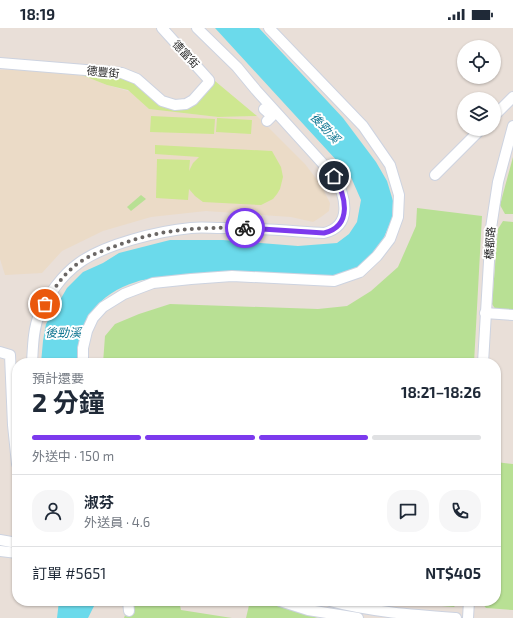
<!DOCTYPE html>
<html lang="zh-TW">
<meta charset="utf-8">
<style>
:root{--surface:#fff;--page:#f6f6f7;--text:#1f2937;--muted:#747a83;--line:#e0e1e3;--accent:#7c3aed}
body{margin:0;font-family:"Exo 2","Noto Sans TC",sans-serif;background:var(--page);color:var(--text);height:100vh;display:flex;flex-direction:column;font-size:15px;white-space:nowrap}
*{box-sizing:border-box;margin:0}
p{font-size:13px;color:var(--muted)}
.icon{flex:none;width:22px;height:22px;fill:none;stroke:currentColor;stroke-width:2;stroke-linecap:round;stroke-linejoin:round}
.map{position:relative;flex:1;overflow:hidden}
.details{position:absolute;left:12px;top:330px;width:489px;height:248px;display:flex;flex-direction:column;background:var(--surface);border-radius:16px;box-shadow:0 1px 3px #0004}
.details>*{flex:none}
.fabs{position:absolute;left:457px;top:12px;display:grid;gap:8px}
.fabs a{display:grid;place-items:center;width:44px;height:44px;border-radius:50%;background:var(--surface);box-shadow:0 1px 3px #0004;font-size:20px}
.pin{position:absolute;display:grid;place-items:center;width:34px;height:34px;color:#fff;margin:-17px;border:2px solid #fff;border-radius:50%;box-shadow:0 1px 4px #0007}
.courier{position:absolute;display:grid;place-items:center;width:40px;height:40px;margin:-20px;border:3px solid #7c3aed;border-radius:50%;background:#fff;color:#222;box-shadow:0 1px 5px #0007}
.head em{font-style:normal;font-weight:700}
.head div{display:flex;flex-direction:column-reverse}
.head{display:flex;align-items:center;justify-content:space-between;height:68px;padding:0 20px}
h1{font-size:26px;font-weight:700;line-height:30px}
.bar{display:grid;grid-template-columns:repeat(4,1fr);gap:6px 4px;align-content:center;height:48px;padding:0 20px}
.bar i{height:5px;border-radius:3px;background:var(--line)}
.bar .selected{background:var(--accent)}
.bar p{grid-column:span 4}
.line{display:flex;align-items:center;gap:10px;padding:0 20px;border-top:1px solid var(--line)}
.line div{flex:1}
.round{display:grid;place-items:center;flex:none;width:42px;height:42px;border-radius:16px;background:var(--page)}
.status{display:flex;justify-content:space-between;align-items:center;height:28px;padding:0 20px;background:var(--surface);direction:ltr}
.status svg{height:11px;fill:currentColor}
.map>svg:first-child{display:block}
.education{fill:#ebdbc7}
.green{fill:#b8e094}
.pitch{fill:#cee790}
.water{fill:#6bdaeb}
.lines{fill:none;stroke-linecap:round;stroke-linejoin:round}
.minor-casing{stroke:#cdd3e0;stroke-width:12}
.minor{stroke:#fff;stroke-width:10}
.done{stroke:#6b6765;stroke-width:4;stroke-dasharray:0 7.2}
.route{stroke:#7c3aed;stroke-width:5}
.labels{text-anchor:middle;stroke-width:4;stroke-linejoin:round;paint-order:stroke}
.street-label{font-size:11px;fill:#272727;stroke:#fff}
.water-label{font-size:12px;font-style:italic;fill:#107692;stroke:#fff}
</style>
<div class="status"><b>18:19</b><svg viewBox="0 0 49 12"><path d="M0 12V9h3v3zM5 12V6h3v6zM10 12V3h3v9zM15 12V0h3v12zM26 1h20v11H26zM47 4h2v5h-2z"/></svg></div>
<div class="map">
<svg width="513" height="590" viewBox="0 0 513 590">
<rect width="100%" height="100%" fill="#e9dfd8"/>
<!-- education -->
<path class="education" d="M59,41L84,48L107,57L131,64L149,81L218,89L257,88L305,136L321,157L330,175L329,183L321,189L313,194L291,189L206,183L151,189L103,203L62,223L42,245L5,247L0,231V42Z"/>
<!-- green -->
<g class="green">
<path d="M513,129V186H505L500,177Z"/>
<path d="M141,167L146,171L131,183L127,179Z"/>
<path d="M417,180L482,188L474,335H103L105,308L115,296L139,286L170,276L318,281L347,278L371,263L398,239L416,198Z"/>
<path d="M503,193L513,194V283L496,282L492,276L498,201Z"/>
<path d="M496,434L513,436V582L486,580L480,573H496Z"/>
<path d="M130,573H179L181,582L232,590H124Z"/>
<path d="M250,573H265L318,590H246Z"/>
<path d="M380,573H459L454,579Z"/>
</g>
<!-- pitch -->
<g class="pitch">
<path d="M59,41L122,45L162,75H194L215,53L257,88L218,89L149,81L128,62L107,57L84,48Z"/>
<path d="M151,88L215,91L214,106L150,104Z"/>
<path d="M217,90L252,92L251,106L216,104Z"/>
<path d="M155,117L272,123L281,139L283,149L280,161L277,166L273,171L261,177L203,174L195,168L189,161L188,172L156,170L157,131L190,132L189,143L193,135L199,129L155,126Z"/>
</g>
<!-- water -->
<g class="water">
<path d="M215,0H259L343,90L376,134L387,153L393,173L392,191L378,223L355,244L330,251L160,249C152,251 143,251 136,254C98,265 76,296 77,335H41L43,313L46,296L67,260L83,244L103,235L119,225L170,212H223L298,218L337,215L349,206L357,194L361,172L350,147Z"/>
<path d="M59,573H108L95,576L88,590H57Z"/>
</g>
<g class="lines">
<!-- minor casing -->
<g class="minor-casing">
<g id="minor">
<path d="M0,35L122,45L137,51L162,73L175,77L186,76L193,72L209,54V52L162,0"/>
<path d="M264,81L272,88L267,93"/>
<path d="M494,88L513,69"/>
<path d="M435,147L481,101"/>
<path d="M485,285L513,287"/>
<path d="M0,324L10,327L13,397L17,436"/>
<path d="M32,335C33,319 33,302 39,287C47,268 62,247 79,235C105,216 159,203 191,200C201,199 211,200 221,200C256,200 290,203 324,205C353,198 346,168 334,148L256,62L237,39L197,0"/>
<path d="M83,335V320L87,303L93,290L103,279L124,266L153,255L191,251L232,248L334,253L360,244L377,228L390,211L398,189L399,167L390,137L363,98L269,0"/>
<path d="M483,335L491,200L498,154L513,98"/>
<path d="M0,512L17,515"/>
<path d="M0,523L17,525"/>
<path d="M128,573L129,583"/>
<path d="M280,573L308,582L358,590"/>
<path d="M330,573C371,584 414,587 456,590"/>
<path d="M468,590L469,573"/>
</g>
</g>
<!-- minor -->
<use href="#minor" class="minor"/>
</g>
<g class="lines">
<!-- done -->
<path class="done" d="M45,276C54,260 64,245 80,234C90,227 104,222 116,218C160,201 197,199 245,200"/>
<!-- route -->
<path class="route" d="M245,200L324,205C353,198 346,168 334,148"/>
</g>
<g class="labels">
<!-- street labels -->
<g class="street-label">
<text transform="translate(186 26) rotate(47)" y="4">德富街</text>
<text transform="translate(103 44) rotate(6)" y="4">德豐街</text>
<text transform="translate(490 215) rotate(-86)" y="4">橋都路</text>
</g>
<!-- water labels -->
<g class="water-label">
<text transform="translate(325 100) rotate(47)" y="4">後勁溪</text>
<text x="63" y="309">後勁溪</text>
</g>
</g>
</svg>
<div class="fabs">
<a><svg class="icon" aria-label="locate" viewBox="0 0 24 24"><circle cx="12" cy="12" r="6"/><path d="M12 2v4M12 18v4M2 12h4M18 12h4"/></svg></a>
<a><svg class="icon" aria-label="layers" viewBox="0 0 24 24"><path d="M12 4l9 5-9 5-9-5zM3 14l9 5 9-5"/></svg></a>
</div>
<div class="pin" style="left:45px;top:276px;background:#ea580c"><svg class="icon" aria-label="bag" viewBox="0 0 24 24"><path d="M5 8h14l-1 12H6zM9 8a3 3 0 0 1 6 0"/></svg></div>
<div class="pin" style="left:334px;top:148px;background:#1f2937"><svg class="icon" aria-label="home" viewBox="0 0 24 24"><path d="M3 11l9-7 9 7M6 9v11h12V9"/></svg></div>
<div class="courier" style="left:245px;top:200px"><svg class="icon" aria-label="bike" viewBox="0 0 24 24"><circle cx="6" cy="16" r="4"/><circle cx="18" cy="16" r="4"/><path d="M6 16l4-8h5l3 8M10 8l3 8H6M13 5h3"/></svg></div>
<section class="details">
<div class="head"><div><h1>2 分鐘</h1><p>預計還要</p></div><em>18:21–18:26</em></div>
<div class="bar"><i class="selected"></i><i class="selected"></i><i class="selected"></i><i></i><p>外送中 · 150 m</p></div>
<div class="line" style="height:72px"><a class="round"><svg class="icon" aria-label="person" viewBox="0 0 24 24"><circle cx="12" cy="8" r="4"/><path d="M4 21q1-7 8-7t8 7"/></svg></a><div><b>淑芬</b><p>外送員 · 4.6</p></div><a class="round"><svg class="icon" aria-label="chat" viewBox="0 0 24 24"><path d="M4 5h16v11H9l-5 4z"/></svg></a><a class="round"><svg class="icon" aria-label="phone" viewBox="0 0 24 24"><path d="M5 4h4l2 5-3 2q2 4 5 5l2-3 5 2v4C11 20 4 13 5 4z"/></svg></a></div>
<div class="line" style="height:52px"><div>訂單 #5651</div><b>NT$405</b></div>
</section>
</div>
